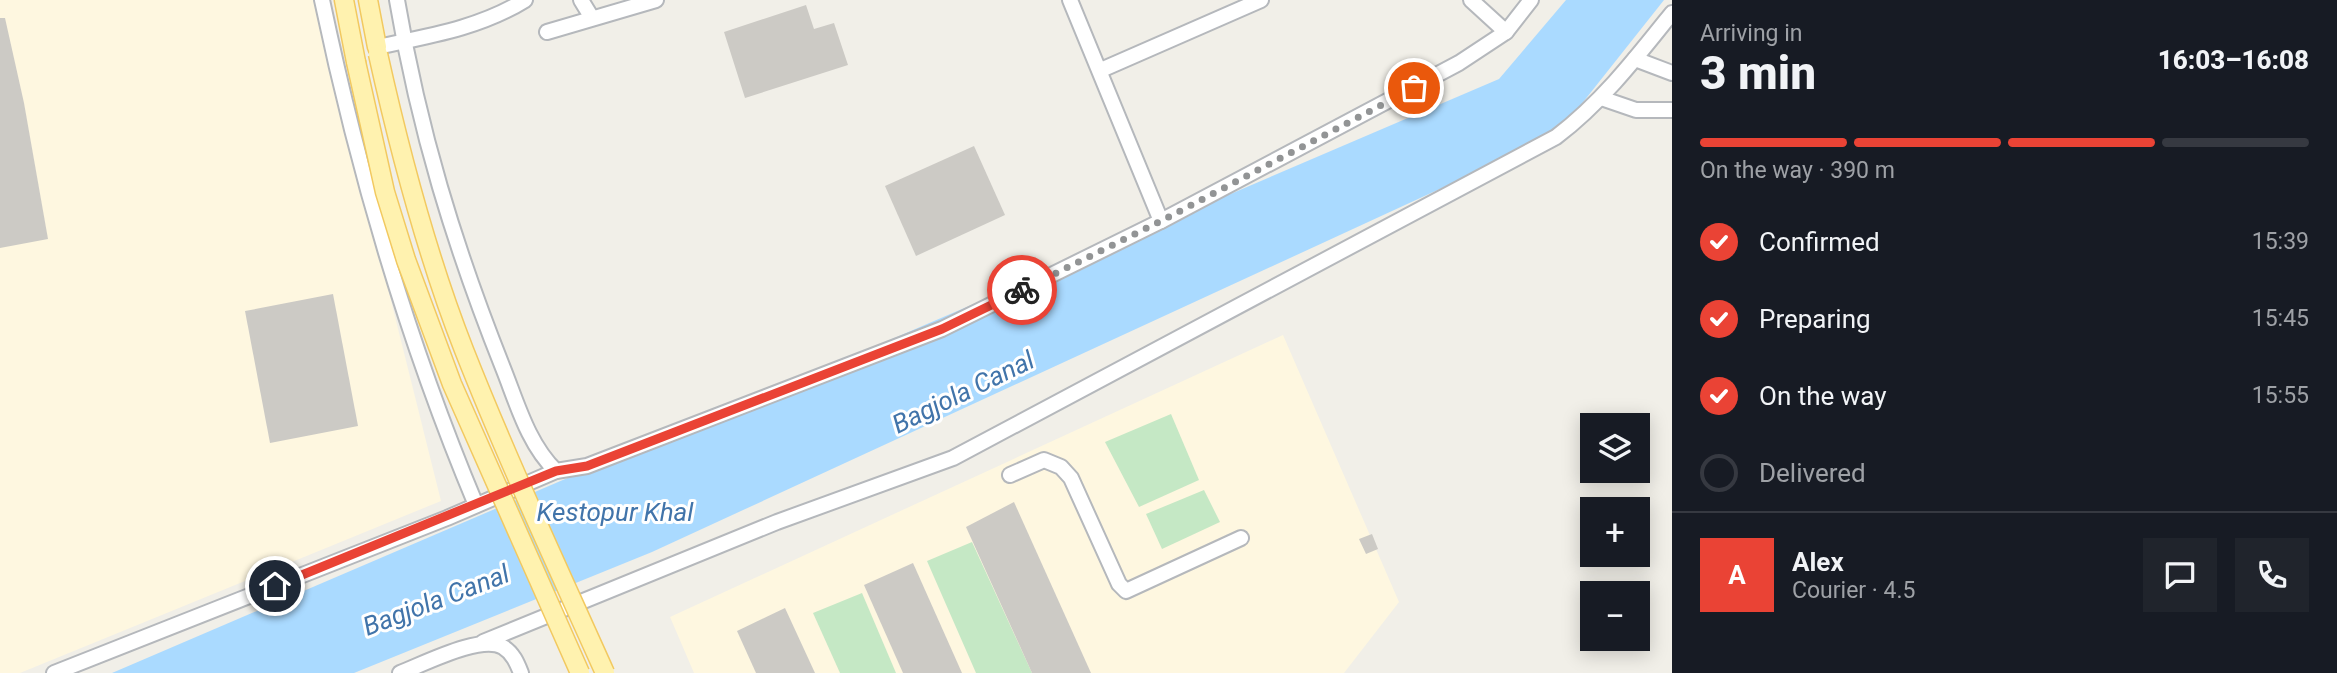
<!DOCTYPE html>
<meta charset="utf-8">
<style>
:root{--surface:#171b24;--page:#20242c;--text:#f1f3f6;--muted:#9ea1a6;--line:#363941;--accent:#ea4335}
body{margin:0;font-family:Roboto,sans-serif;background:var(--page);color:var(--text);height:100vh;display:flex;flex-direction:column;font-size:26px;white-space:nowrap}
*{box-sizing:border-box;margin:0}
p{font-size:23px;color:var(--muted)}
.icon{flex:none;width:38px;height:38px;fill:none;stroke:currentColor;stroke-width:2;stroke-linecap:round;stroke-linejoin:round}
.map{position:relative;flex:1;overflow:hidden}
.panel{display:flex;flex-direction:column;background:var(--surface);width:665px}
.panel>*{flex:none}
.buttons{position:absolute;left:1580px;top:413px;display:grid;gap:14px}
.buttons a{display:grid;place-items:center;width:70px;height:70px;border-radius:0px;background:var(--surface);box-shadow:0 4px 18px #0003;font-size:35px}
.pin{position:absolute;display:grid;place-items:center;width:60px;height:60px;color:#fff;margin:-30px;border:4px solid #fff;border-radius:50%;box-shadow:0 2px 7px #0007}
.courier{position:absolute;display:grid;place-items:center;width:70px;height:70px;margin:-35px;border:5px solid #ea4335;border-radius:50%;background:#fff;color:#222;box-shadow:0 2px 9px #0007}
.summary em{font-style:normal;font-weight:800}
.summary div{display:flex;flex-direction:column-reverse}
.summary{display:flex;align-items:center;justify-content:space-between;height:119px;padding:0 28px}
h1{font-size:46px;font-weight:800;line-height:52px}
.bar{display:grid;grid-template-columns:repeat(4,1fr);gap:10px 7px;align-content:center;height:84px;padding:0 28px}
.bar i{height:9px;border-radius:5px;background:var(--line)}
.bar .active{background:var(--accent)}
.bar p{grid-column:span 4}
.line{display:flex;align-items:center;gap:18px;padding:0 28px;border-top:2px solid var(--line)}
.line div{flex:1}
.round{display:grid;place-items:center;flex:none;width:74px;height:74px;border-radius:0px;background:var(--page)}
ol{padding:0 28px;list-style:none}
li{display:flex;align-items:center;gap:21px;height:77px}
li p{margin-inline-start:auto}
li .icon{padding:7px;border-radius:50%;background:var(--accent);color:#fff;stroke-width:4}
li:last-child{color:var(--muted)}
li i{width:38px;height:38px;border:4px solid var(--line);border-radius:50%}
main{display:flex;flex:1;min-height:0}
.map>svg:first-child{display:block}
.commercial{fill:#fef7e0}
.green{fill:#c5e8c5}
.water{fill:#aadaff}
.building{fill:#cccac5}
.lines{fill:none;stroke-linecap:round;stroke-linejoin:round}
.minor-casing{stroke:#b5b8bc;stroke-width:18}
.major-casing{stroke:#f2c960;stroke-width:21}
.minor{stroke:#fff;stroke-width:14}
.major{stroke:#fff2af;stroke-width:18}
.major-bridge-casing{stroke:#f2c960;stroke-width:21;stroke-linecap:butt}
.major-bridge{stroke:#fff2af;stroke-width:18}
.done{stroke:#929495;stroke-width:7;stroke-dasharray:0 12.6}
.route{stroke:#ea4335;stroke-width:9}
.labels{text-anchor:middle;stroke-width:6;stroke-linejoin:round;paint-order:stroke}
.water-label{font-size:26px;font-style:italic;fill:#4174aa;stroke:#fff}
</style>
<main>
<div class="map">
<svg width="1672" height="673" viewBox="0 0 1672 673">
<rect width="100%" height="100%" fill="#f1efe8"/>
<!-- commercial -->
<g class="commercial">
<path d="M0,0H316L441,501L20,673H0Z"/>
<path d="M1283,335L1399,602L1344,673H694L670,617Z"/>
</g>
<!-- green -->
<g class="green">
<path d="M1171,414L1199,480L1139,507L1105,442Z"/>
<path d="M1204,490L1220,522L1162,549L1146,514Z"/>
<path d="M972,542L1032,673H976L927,561Z"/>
<path d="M862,593L896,673H840L813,613Z"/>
</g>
<!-- water -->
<path class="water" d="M1566,0H1664L1557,135L652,552L354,673H112L1499,79Z"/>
<!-- building -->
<g class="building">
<path d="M806,5L814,29L834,23L848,65L745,98L724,32Z"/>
<path d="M0,18H5L24,103L48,239L0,248Z"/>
<path d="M974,146L1005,215L916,256L885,186Z"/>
<path d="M333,294L358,426L270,443L245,311Z"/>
<path d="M1014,502L1091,673H1032L966,527Z"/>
<path d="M1372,534L1378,549L1366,554L1359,539Z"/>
<path d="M913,563L962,673H903L864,585Z"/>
<path d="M785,608L815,673H756L737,631Z"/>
</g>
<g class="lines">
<!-- minor casing -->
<g class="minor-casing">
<g id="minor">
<path d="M322,0C358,171 408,343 476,505"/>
<path d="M397,0C419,130 454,245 503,368C517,403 528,444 556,471L587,466L942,329L1161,221L1459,63L1506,32L1531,0"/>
<path d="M581,0L592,18"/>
<path d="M1070,0L1161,221"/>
<path d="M1471,0L1506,32"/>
<path d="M547,32L656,0"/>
<path d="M378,54L377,47C429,36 480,28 525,0"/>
<path d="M1635,59L1672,73"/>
<path d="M1101,70L1261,0"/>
<path d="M1601,98L1636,110H1672"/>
<path d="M1010,475L1044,460L1061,467L1071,478L1119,584L1126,591L1241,538"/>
<path d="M483,642L777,522L953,458L1556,137C1602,102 1636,58 1672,13"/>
<path d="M54,673L447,518L556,471"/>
<path d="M400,673C424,664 481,634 503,647C513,653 517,663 521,673"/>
</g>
</g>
<!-- major casing -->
<g class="major-casing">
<g id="major">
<path d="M344,0L356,62"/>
<path d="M368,0L377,47"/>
</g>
</g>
<!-- minor -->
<use href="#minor" class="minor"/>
<!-- major -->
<use href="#major" class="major"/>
<!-- major-bridge casing -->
<g class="major-bridge-casing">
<g id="major-bridge">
<path d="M378,54C400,153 427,256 464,350C507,459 557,566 605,673"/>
<path d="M356,62L385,192L406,260L452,384L580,673"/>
</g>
</g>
<!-- major-bridge -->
<use href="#major-bridge" class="major-bridge"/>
</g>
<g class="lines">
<!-- done -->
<path class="done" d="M1022,290L1161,221L1414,88"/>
<!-- route -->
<path class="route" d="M275,586L556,471L587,466L942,329L1022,290"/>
</g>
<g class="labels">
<!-- water labels -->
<g class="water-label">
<text transform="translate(963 392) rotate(-26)" y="9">Bagjola Canal</text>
<text x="615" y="521">Kestopur Khal</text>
<text transform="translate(436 600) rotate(-21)" y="9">Bagjola Canal</text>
</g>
</g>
</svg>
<div class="buttons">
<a><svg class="icon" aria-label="layers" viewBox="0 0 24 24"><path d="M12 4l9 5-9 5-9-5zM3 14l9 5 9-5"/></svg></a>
<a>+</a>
<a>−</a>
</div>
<div class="pin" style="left:1414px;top:88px;background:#ea580c"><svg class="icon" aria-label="bag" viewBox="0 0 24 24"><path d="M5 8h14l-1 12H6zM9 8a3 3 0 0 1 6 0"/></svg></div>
<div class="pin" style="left:275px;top:586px;background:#1f2937"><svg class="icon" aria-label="home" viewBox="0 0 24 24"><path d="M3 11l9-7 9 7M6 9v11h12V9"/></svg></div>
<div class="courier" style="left:1022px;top:290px"><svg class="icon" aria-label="bike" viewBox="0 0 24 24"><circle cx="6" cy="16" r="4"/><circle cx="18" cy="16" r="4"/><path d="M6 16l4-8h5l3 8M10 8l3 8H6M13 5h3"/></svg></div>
</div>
<section class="panel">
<div class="summary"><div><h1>3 min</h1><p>Arriving in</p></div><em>16:03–16:08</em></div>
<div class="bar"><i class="active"></i><i class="active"></i><i class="active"></i><i></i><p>On the way · 390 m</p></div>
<ol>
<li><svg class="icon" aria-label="check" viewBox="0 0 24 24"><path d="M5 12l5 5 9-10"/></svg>Confirmed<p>15:39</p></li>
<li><svg class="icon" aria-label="check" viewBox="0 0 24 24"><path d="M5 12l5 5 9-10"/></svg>Preparing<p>15:45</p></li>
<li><svg class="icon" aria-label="check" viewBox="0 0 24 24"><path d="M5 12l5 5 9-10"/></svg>On the way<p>15:55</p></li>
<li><i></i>Delivered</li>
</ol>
<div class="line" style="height:126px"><b class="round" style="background:var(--accent);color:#fff">A</b><div><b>Alex</b><p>Courier · 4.5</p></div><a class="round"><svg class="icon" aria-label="chat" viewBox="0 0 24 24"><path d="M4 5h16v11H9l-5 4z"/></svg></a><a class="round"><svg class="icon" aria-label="phone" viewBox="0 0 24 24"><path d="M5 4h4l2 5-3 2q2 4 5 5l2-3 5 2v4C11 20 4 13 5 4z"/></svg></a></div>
</section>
</main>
